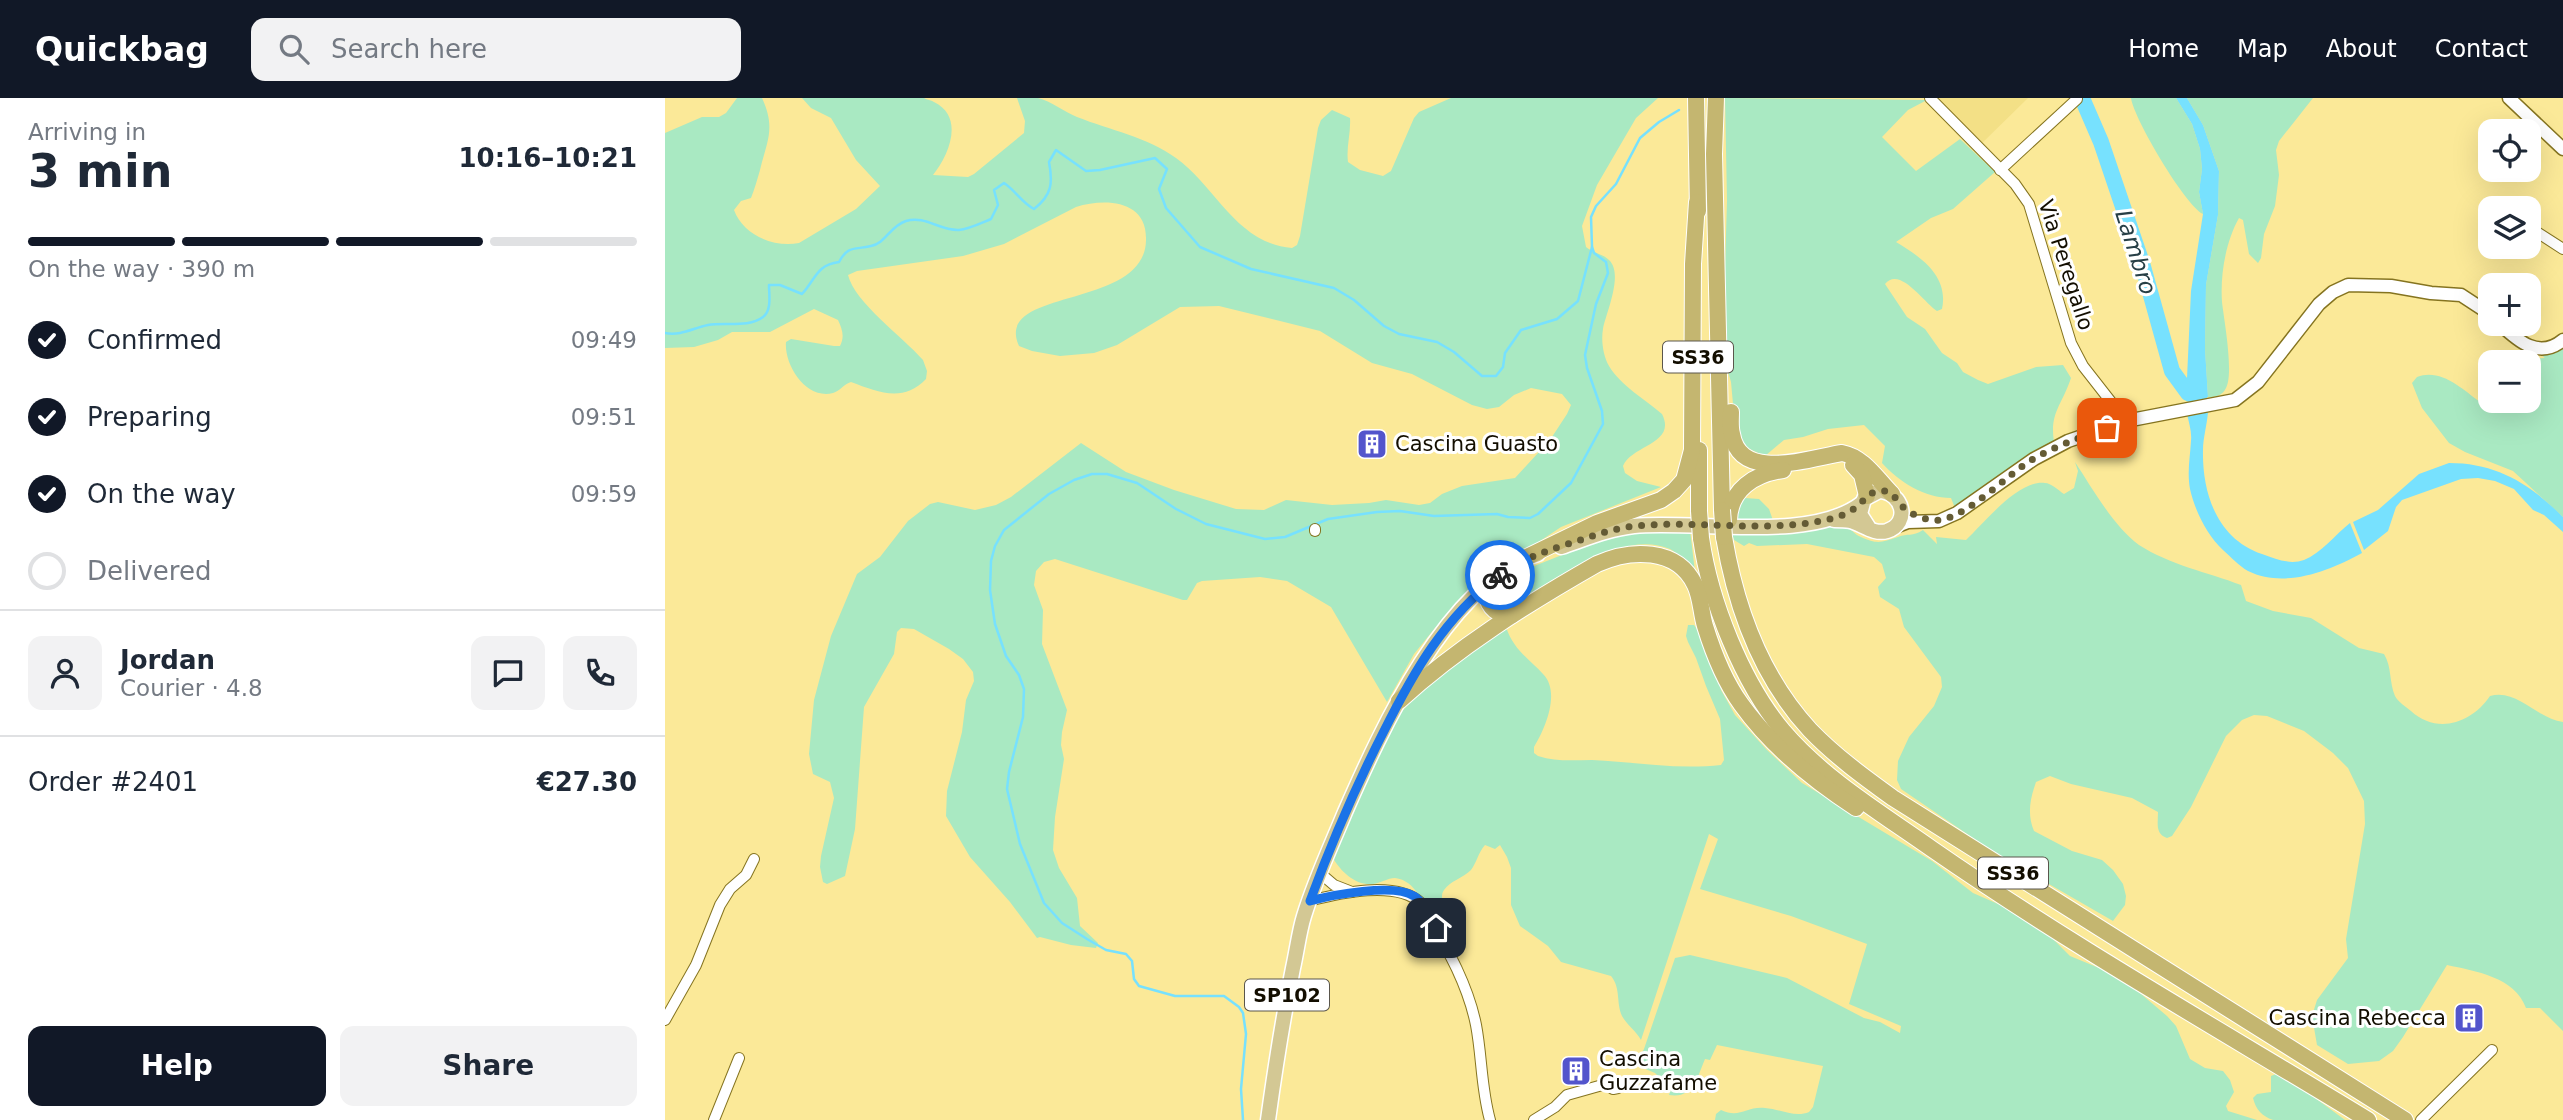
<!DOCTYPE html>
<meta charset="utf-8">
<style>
:root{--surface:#fff;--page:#f2f2f3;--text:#1f2937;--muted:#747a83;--line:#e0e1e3;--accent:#111827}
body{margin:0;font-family:"DejaVu Sans",sans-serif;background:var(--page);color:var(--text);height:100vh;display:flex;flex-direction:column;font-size:26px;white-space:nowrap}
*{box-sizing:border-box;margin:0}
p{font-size:23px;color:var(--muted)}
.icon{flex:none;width:38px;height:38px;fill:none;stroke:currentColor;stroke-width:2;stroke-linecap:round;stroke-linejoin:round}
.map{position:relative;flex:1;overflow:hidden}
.sheet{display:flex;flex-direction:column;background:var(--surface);width:665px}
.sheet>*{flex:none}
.tools{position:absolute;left:1813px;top:21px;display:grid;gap:14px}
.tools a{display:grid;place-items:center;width:63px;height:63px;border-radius:14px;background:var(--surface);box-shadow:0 7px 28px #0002;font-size:35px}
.pin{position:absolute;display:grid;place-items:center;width:60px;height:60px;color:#fff;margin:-30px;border-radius:14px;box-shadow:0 4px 10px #0006}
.courier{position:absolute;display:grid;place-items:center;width:70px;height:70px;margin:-35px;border:5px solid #1a73e8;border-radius:50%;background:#fff;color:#222;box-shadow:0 2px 9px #0007}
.summary em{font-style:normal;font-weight:800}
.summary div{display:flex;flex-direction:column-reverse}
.summary{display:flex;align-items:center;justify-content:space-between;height:119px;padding:0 28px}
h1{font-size:46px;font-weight:800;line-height:52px}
.bar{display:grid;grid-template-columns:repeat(4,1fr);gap:10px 7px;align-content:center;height:84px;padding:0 28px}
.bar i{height:9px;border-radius:5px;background:var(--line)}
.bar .on{background:var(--accent)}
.bar p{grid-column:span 4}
.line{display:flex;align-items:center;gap:18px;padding:0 28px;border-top:2px solid var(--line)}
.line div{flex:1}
.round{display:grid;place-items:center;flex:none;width:74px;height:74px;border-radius:14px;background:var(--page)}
ol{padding:0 28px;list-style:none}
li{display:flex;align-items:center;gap:21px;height:77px}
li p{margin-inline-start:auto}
li .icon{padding:7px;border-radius:50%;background:var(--accent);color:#fff;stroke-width:4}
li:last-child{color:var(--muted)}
li i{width:38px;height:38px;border:4px solid var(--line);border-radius:50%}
.action{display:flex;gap:14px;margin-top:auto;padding:14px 28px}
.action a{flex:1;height:80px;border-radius:14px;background:var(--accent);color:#fff;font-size:28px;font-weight:800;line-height:80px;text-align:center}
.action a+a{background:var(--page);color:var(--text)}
header{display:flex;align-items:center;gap:42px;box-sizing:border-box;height:98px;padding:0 35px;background:var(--accent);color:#fff}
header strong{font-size:33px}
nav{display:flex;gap:38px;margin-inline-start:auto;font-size:24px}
.search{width:490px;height:63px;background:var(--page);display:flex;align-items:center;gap:18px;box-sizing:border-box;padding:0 24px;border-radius:14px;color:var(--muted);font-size:26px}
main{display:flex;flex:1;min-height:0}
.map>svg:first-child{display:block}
.built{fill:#f3e086}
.green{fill:#a9e9c2}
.water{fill:#77e1fe}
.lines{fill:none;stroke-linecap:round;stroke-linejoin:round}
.stream{stroke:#77e1fe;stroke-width:2.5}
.river{stroke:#77e1fe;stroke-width:16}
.minor-casing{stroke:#857420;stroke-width:12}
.tertiary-casing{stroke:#857420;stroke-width:15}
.primary-casing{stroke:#fff;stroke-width:17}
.trunk-casing{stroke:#fff;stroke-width:18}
.minor{stroke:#fff;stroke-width:10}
.tertiary{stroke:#fff;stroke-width:12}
.primary{stroke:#d3c894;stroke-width:14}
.trunk{stroke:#c4b670;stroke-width:16}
.trunk-bridge-casing{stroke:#fff;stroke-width:18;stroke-linecap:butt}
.trunk-bridge{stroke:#c4b670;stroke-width:16}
.done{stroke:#645b35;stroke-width:7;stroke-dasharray:0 12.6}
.route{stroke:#1a73e8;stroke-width:9}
.labels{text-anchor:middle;stroke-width:6;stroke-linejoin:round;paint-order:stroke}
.shield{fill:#fff;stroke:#5a564c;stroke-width:2}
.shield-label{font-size:19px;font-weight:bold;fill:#130e00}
.street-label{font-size:21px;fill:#130e00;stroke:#fff}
.poi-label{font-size:21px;fill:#130e00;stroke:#fff;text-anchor:start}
.water-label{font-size:23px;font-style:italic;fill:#273f46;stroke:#fff}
</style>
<header>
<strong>Quickbag</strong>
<div class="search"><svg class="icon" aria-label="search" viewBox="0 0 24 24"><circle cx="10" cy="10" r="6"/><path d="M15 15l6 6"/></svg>Search here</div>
<nav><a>Home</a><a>Map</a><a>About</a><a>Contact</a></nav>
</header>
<main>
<section class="sheet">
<div class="summary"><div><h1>3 min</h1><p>Arriving in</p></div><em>10:16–10:21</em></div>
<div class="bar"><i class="on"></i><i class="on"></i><i class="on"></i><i></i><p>On the way · 390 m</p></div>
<ol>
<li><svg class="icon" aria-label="check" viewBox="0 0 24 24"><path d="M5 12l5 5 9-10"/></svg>Confirmed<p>09:49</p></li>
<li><svg class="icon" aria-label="check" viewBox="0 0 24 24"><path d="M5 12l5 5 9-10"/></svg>Preparing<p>09:51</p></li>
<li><svg class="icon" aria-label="check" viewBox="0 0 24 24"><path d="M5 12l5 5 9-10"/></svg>On the way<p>09:59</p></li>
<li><i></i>Delivered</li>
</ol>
<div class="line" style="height:126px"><a class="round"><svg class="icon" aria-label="person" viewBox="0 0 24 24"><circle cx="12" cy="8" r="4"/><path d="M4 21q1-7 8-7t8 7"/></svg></a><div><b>Jordan</b><p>Courier · 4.8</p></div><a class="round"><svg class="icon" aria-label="chat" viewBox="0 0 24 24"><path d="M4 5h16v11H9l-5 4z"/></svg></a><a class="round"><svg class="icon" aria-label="phone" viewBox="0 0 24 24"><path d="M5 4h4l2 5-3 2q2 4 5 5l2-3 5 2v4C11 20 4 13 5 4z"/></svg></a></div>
<div class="line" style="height:91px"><div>Order #2401</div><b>€27.30</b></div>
<div class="action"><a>Help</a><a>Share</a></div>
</section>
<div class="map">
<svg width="1898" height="1022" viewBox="0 0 1898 1022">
<rect width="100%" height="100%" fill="#fbe998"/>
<!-- built -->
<path class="built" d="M1265,0H1363L1312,50Z"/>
<!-- green -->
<g class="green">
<path d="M72,0H97C111,30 102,43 95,72C92,82 90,90 86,100L76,103L69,112C78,137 109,150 134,145L191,111L215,88L191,62L166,20L146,10L137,0H259C262,2 266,2 269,4C300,19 284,57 268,77L303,79L309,76L359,35L360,23L352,0C358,0 367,0 373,0C386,3 399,14 412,19C445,32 482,39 511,60C552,90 571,145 627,150L632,147L635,138L653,30L656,22L667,12L685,20C686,35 681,49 683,64L695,72L718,78L726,73L749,20L754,14L786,0H993L971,20L932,87L917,128L921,149C928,155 938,156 944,162C959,176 941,215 938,231C936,242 938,258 944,268C956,288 980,301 997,316C1012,346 967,347 958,368L960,375L972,383L996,389L896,429L845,463L770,530L749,556L722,604L666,509L622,483L595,479L537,483L532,485L522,502H518L390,461L379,464L371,473L369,487L378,512L377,546L402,612L397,634L396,647L399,661L390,719L388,752L394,770L412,800L415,828L433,845L431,850L406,847L375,839L372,840L345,804L305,759L281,718L282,693L297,634L301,602L309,583L308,574L298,561L284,551L249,531L236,530L232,534L229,556L199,609L190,731L180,778L162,786L158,784L155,769L156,758L169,700L165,684L148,676L144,656L149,602L166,538L192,476L215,459L243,423L265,406L273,404L310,412L331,407L346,399L416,345L461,374L509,392L571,411L599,412L621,402L667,407L704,405L721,402L754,407L765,405L777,396L797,388L850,380L885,342L902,316L906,307L897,296L866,290L849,297L834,309L822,311L807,307L747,276L707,265L655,233L554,208L515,209L452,247L429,255L395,258L367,253L354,248C327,188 483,213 481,140C481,102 440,100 411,109L339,146L298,158L192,173L183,177C190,205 237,238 258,262L262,273L261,281C238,305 213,294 186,284C179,286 175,293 168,295C141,302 119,267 121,244L126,241L169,248H175C180,238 177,231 173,222L149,211L105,234H67L53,242L29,249L0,250V35L37,19H54L61,15Z"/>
<path d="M1060,0L1262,2L1243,12L1217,39L1251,73L1295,41L1330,74L1288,111L1266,120L1231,144C1256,159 1284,178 1277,211L1272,213C1259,205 1235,168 1220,186L1242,219L1260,231L1277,255L1292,265L1298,274L1313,282L1323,286L1371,269L1398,267L1406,280C1396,310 1383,315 1390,350L1292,415L1286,400C1260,400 1234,384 1217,365L1220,348L1199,327L1163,331L1138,339L1119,342L1100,358L1080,349L1071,339L1066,284L1062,270L1059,204L1062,103Z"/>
<path d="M1466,0H1511L1527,26L1535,51L1537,71L1534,94L1538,116C1520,107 1469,21 1466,0Z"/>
<path d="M1522,0H1648L1614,43L1611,52L1614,77L1610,108L1599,136L1596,160L1593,165L1584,156L1578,122L1574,120C1561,143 1555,176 1557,204C1559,222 1569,275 1561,290C1557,298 1551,299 1543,299L1540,251L1541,187L1553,117L1554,73L1538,27Z"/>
<path d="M1898,242V419L1848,373L1800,354L1784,345L1757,310L1747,285L1752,279C1776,270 1797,291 1815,304L1825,300V303H1864V264H1862L1865,261L1880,260L1869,251Z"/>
<path d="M1410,364C1427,390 1449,429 1474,447C1505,467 1542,474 1576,487L1581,503L1608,513L1646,520L1694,550L1719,556C1727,569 1724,584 1730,598C1733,604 1741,609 1746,613C1772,637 1807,625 1825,598C1852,590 1872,621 1898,624V933L1875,910H1861C1850,879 1810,873 1782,867L1738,939L1728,953L1714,963L1683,966L1652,947L1647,918L1652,902L1683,860L1681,841L1700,726L1699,703L1683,670L1668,655L1639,633L1602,618L1589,617L1577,622L1561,638L1526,709L1507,738L1502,740C1490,736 1493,725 1493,714L1467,700L1406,686L1385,678L1371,684C1365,701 1362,716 1369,733L1407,753L1437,762L1448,772L1458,786L1461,798L1460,807L1448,823L1330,755L1236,691L1232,682L1233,663L1244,639L1269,608L1277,589L1276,579L1239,529L1234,511L1215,499L1213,489L1221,480L1217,466L1209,459L1142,446L1092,448L1084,445L1079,448L1069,442L1066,433L1071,405L1080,400L1094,401L1104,411L1111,431C1133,430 1157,425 1178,428C1186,429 1188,436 1196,439C1213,447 1217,444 1233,439C1243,435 1247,439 1258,432L1272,446L1271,439L1301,442C1318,426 1354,381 1380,385C1386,385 1393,392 1399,396L1409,390L1413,373Z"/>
<path d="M1025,432L1030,474C1022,466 1014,456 1005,451C955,429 882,488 840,511L830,503L827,496L846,477L935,442L969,433Z"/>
<path d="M1023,527H1029L1040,542L1053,575L1056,592L1070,617L1102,652L1137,685L1267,763L1308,795L1358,817L1382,835L1405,858L1456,879L1502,918L1511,928L1525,961L1540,970L1558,973L1565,982L1569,994L1561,1008L1563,1013L1592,1022H1050L1051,1016L1056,1012C1075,1021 1081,1008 1100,1010C1115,1011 1130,1020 1144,1014L1148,1009L1158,968L1052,947L1045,962L1040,961C1032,980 1028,1001 1004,997L1006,991L990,975L971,967L979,951L1010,860L1025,857L1122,880L1199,920L1215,924L1235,935L1236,928L1184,906L1202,846L1126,818L1035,791L1053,741L1044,736L976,942C971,933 962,927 957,918C951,905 956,890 946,878L896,864L883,848L855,828L846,807V770L842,759L835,747L830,751L820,747C813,755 812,764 806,772C798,780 785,783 779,792C774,799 780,806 778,814L772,816C757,808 751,782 730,780C723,780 715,785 708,786C691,788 676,774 668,760L727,627C756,584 800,559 841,529C848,551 863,560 878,576C896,594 880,631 869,649V655L873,658C891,664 909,662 927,662C970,664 1013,672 1056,667L1059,662L1055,621L1041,588L1031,560L1023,544L1021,538Z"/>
<path d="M1611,976L1634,988L1680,1022H1608C1597,1018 1591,1012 1588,1000L1592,996L1606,994V978Z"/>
</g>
<!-- water -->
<g class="water">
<path d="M1511,0H1522L1538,27L1554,73L1553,117L1541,187L1540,251L1543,299L1521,302L1526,193L1538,116L1534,94L1537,71L1535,51L1527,26Z"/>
<path d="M1543,314C1542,327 1538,340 1538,352C1537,395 1552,441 1597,456C1610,461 1625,467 1639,462C1656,455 1670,437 1685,425L1697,455C1664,473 1620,491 1583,473C1574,468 1566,459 1558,452C1542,437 1530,413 1525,391C1522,374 1525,360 1526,343C1527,334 1524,325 1522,316Z"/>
<path d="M1784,365C1832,365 1865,386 1898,419V434L1879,417L1868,412L1849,391L1830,383L1813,380L1796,381L1737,402L1731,409L1723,433L1699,452L1688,424L1713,412L1754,376Z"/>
</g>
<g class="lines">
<!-- stream -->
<g class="stream">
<path d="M0,235C16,238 28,230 43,227C60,224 84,230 98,219C107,212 104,197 104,187H115L137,196C151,181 151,167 174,164C183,147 190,152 206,148C221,145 225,128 241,123C260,117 275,133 294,132C304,131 316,125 326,121L333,107L329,92L339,85C351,93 356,104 369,111C387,97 388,85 384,64L391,52L421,73L435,72L490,60L502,71L494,91L501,110L535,149L586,171L669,190L689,202L719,228L734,236L772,244L789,254L817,278H831L838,269L840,255L856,232L892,221L913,203L927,149L926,119L931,108L951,86L975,40L994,24L1014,12"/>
<path d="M578,1022L576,991L581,936L578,915L574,909L559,898H510L474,888L469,881L467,863L461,856L441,852L422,841L397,825L379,805L355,746L342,691L344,674L358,619L359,591L354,577L341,558L330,526L325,492L326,463L330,448L339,432L384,396L409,382L427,376H442L472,385L511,411L541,426L600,441L620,439L663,421L712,414L735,413L769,418L832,416L843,419L865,420L873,416L906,385L938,326L937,313L922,270L920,257L931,206L943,175L941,164L929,155L927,149"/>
</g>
<!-- river -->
<path class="river" d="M1417,0L1436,44L1477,165L1507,273L1523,295L1534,300"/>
<!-- minor casing -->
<g class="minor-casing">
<g id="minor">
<path d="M1265,0L1350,86L1364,106L1406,245L1418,268L1461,323"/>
<path d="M1335,72L1412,1"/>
<path d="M1864,129L1898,151"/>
<path d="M650,433V431"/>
<path d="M655,775L669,787L687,794"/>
<path d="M644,803C675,795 731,782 756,805C778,844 802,882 811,927C817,958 816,990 825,1022"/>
<path d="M0,922L31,867L55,807L65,791L81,777L89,761"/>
<path d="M49,1022L74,960"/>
<path d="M869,1022L890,1009L902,997L941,986L948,991L953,990"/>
<path d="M1756,1022L1827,952"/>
</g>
</g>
<!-- tertiary casing -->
<g class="tertiary-casing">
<g id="tertiary">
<path d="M1844,0L1898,51"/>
<path d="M1835,226C1853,243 1874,262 1898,242"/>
<path d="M1230,429L1243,424L1274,423L1292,415L1369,361L1403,343L1461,323L1570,302L1593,284L1654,206L1668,194L1683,187L1726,188L1766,195L1796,197L1825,216"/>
</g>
</g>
<!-- primary casing -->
<g class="primary-casing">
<g id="primary">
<path d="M1169,422C1174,422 1180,422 1185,423C1197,426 1209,437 1222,433C1246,425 1238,394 1214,393L1199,401L1195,416L1204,430"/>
<path d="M896,449C920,441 943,431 969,428C1032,422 1146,445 1197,405"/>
<path d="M603,1022C610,971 618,920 628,870C632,852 634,834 639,818C650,782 666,748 680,714C716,632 782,485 873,456"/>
</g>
</g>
<!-- trunk casing -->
<g class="trunk-casing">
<g id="trunk">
<path d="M1031,0L1033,113"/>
<path d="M1051,0L1049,56L1057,412"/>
<path d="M1066,314C1066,321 1065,329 1067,336C1075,385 1145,360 1177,355C1199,359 1212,381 1227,396"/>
<path d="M1034,352V413"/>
<path d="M1188,367L1197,377L1202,398"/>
<path d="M1064,422C1065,391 1090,376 1118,372"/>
<path d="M1059,439C1071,510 1095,578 1145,632C1170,658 1199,679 1228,700L1740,1022"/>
<path d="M1036,440C1045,503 1077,584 1118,633C1159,681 1216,715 1267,751C1407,848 1557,933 1703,1022"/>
<path d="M862,459L932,425L996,402L1009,393L1019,382L1027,352L1028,166L1032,104"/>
<path d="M825,485L821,495C823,510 833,518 847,517"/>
<path d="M734,603C793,549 862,506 932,466C965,451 1012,449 1030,487C1036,499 1036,515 1040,528C1048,554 1060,584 1076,606C1106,648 1148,682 1191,710"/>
</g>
</g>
<!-- minor -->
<use href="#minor" class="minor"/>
<!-- tertiary -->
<use href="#tertiary" class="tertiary"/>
<!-- primary -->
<use href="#primary" class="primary"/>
<!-- trunk -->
<use href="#trunk" class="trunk"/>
<!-- trunk-bridge casing -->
<g class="trunk-bridge-casing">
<g id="trunk-bridge">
<path d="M1057,412L1059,439"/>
<path d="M1034,413L1036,440"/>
</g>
</g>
<!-- trunk-bridge -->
<use href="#trunk-bridge" class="trunk-bridge"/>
</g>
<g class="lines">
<!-- done -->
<path class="done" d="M835,477C857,461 878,454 903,446C925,439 946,431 969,428C1033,422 1098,435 1161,422C1171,420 1182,416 1190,410C1199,404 1203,393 1216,393C1227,392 1230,400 1236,407C1244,416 1263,424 1275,422C1303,418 1342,377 1368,361C1391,348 1416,339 1442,330"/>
<!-- route -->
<path class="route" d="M771,830C765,819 759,804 749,798C729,785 667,797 645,803C666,746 690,690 718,635C749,573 779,520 835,477"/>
</g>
<!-- icons -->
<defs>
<g id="building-square" transform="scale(1.575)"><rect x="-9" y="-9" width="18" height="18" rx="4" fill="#5355cc" stroke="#fff"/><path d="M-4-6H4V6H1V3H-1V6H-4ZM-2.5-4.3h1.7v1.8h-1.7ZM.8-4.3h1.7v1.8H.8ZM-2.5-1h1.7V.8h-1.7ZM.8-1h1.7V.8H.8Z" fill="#fff"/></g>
</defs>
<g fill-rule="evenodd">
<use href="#building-square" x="707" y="346"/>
<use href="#building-square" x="1804" y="920"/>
<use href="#building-square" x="911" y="973"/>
</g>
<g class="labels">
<!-- shield labels -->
<g class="shield">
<rect x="998" y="243.5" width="70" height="31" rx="5"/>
<rect x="1313" y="759.5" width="70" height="31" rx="5"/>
<rect x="580" y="881.5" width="84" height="31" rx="5"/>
</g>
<g class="shield-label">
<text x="1033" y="266">SS36</text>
<text x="1348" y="782">SS36</text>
<text x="622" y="904">SP102</text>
</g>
<!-- street labels -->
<g class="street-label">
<text transform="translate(1401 167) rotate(72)" y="7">Via Peregallo</text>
</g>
<!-- poi labels -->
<g class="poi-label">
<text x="730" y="353">Cascina Guasto</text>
<text x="1781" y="927" text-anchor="end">Cascina Rebecca</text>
<text x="934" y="968">Cascina<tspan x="934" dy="24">Guzzafame</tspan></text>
</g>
<!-- water labels -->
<g class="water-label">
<text transform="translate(1471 154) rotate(72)" y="8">Lambro</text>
</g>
</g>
</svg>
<div class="tools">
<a><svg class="icon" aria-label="locate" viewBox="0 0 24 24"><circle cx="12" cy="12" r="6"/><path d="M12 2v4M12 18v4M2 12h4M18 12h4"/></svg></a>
<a><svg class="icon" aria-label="layers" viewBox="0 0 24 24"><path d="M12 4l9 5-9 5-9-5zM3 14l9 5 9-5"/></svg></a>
<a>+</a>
<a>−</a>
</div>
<div class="pin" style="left:1442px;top:330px;background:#ea580c"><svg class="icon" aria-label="bag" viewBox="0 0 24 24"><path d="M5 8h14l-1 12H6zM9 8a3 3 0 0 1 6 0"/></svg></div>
<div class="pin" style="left:771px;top:830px;background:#1f2937"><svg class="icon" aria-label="home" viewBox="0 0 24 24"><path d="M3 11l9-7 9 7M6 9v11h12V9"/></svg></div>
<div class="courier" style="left:835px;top:477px"><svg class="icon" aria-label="bike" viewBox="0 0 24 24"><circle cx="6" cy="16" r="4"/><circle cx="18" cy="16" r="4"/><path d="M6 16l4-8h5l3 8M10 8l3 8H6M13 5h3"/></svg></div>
</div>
</main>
